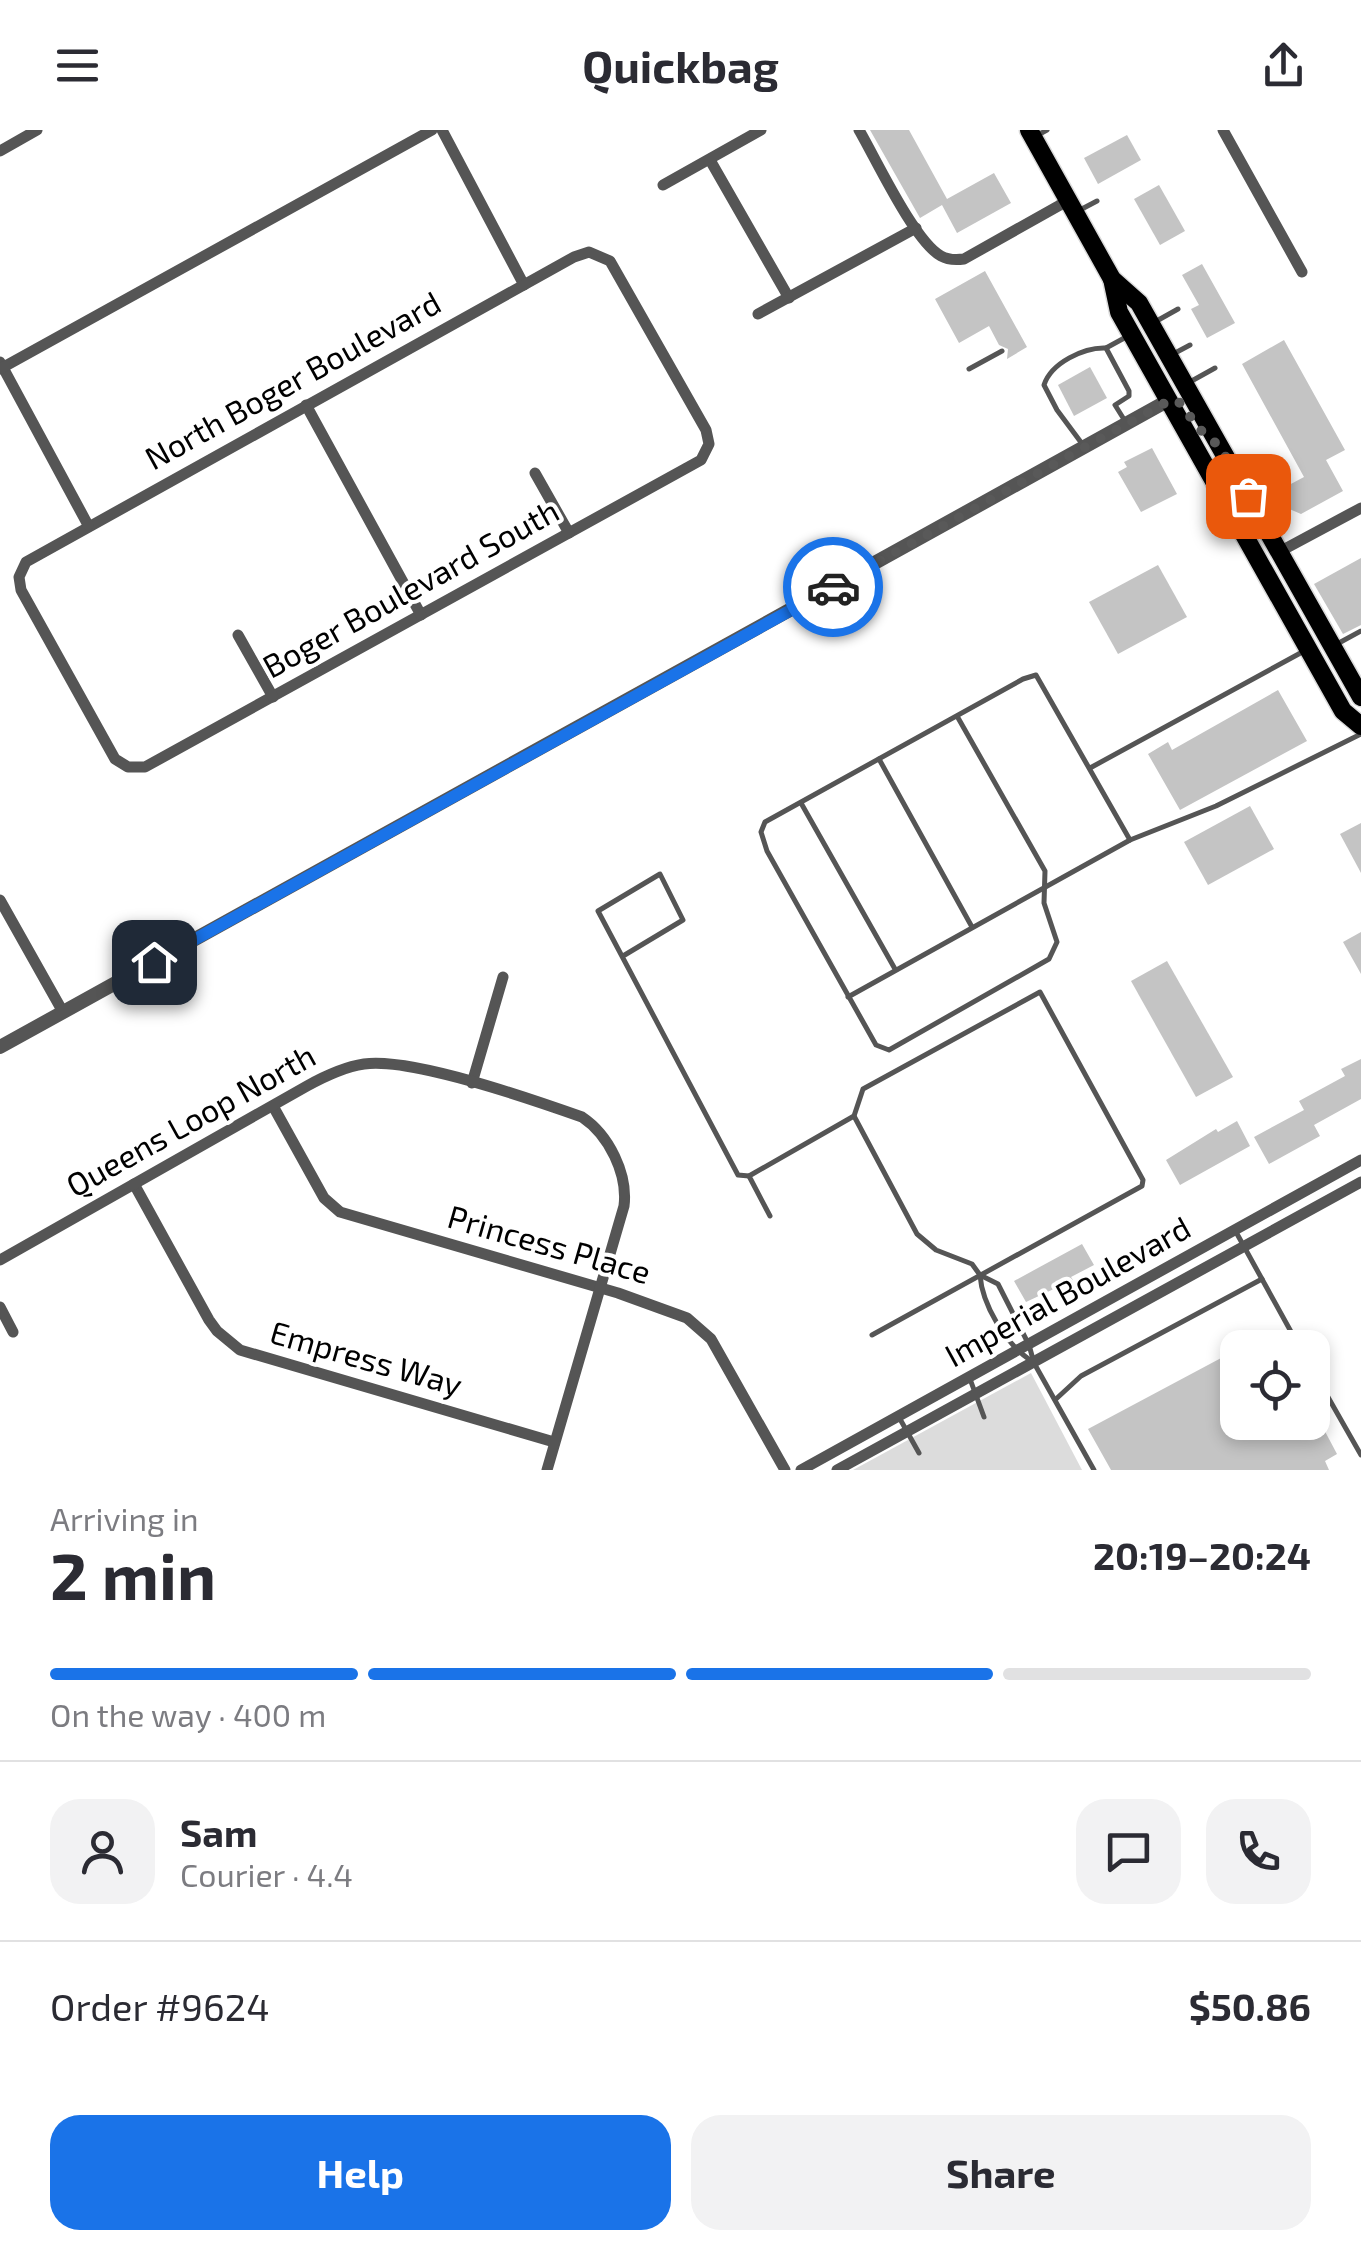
<!DOCTYPE html>
<meta charset="utf-8">
<style>
:root{--surface:#fff;--page:#f2f2f3;--text:#2b2b33;--muted:#7c7c81;--line:#e1e1e2;--accent:#1a73e8}
body{margin:0;font-family:"Exo 2",sans-serif;background:var(--page);color:var(--text);height:100vh;display:flex;flex-direction:column;font-size:38px;white-space:nowrap}
*{box-sizing:border-box;margin:0}
p{font-size:32px;color:var(--muted)}
.icon{flex:none;width:55px;height:55px;fill:none;stroke:currentColor;stroke-width:2;stroke-linecap:round;stroke-linejoin:round}
.map{position:relative;height:1340px;overflow:hidden}
.sheet{display:flex;flex-direction:column;background:var(--surface);flex:1}
.sheet>*{flex:none}
.controls{position:absolute;left:1220px;top:1200px;display:grid;gap:20px}
.controls a{display:grid;place-items:center;width:110px;height:110px;border-radius:20px;background:var(--surface);box-shadow:0 5px 15px #0003;font-size:50px}
.pin{position:absolute;display:grid;place-items:center;width:85px;height:85px;color:#fff;margin:-42px;border-radius:20px;box-shadow:0 5px 15px #0006}
.courier{position:absolute;display:grid;place-items:center;width:100px;height:100px;margin:-50px;border:8px solid #1a73e8;border-radius:50%;background:#fff;color:#222;box-shadow:0 2px 12px #0007}
.head em{font-style:normal;font-weight:700}
.head div{display:flex;flex-direction:column-reverse}
.head{display:flex;align-items:center;justify-content:space-between;height:170px;padding:0 50px}
h1{font-size:65px;font-weight:700;line-height:75px}
.bar{display:grid;grid-template-columns:repeat(4,1fr);gap:15px 10px;align-content:center;height:120px;padding:0 50px}
.bar i{height:12px;border-radius:8px;background:var(--line)}
.bar .active{background:var(--accent)}
.bar p{grid-column:span 4}
.line{display:flex;align-items:center;gap:25px;padding:0 50px;border-top:2px solid var(--line)}
.line div{flex:1}
.round{display:grid;place-items:center;flex:none;width:105px;height:105px;border-radius:30px;background:var(--page)}
.primary-button{display:flex;gap:20px;margin-top:auto;padding:20px 50px}
.primary-button a{flex:1;height:115px;border-radius:30px;background:var(--accent);color:#fff;font-size:40px;font-weight:700;line-height:115px;text-align:center}
.primary-button a+a{background:var(--page);color:var(--text)}
header{display:flex;justify-content:space-between;align-items:center;height:130px;padding:0 50px;background:var(--surface);font-size:45px;font-weight:700}
.map>svg:first-child{display:block}
.green{fill:#dcdcdc}
.building{fill:#c4c4c4}
.lines{fill:none;stroke-linecap:round;stroke-linejoin:round}
.primary-casing{stroke:#dbdbdb;stroke-width:21}
.service{stroke:#555;stroke-width:5}
.minor{stroke:#555;stroke-width:11}
.tertiary{stroke:#555;stroke-width:14}
.primary{stroke:#000;stroke-width:18}
.done{stroke:#595959;stroke-width:10;stroke-dasharray:0 18}
.route{stroke:#1a73e8;stroke-width:12}
.labels{text-anchor:middle;stroke-width:8;stroke-linejoin:round;paint-order:stroke}
.street-label{font-size:32px;fill:#000;stroke:#fff}
</style>
<header><svg class="icon" aria-label="menu" viewBox="0 0 24 24"><path d="M4 6h16M4 12h16M4 18h16"/></svg>Quickbag<svg class="icon" aria-label="share" viewBox="0 0 24 24"><path d="M12 15V3M7 8l5-5 5 5M5 13v7h14v-7"/></svg></header>
<div class="map">
<svg width="1361" height="1340" viewBox="0 0 1361 1340">
<rect width="100%" height="100%" fill="#fff"/>
<!-- green -->
<path class="green" d="M1031,1243L1082,1340H853Z"/>
<!-- building -->
<g class="building">
<path d="M870,0H909L947,69L994,43L1011,73L957,103L942,75L920,88Z"/>
<path d="M1127,5L1141,30L1098,54L1084,28Z"/>
<path d="M1159,55L1185,101L1160,115L1134,69Z"/>
<path d="M1202,134L1235,193L1207,208L1191,179L1199,175L1182,145Z"/>
<path d="M985,141L1027,217L1007,229L1008,219L999,215L989,196L959,213L935,169Z"/>
<path d="M1284,210L1345,320L1326,330L1343,361L1301,384L1280,375L1274,363L1304,347L1242,234Z"/>
<path d="M1090,237L1107,268L1074,286L1058,255Z"/>
<path d="M1152,318L1177,364L1141,382L1118,342L1127,337L1124,332Z"/>
<path d="M1361,428V495L1343,504L1314,454Z"/>
<path d="M1158,435L1187,487L1118,524L1089,472Z"/>
<path d="M1278,560L1307,611L1180,680L1148,624L1168,612L1172,620Z"/>
<path d="M1250,676L1274,719L1208,755L1184,712Z"/>
<path d="M1361,693V743L1340,704Z"/>
<path d="M1361,802V844L1343,812Z"/>
<path d="M1167,831L1233,947L1196,967L1131,851Z"/>
<path d="M1361,929V969L1314,995L1320,1006L1269,1034L1254,1007L1304,980L1299,971L1345,946L1341,939Z"/>
<path d="M1237,991L1250,1016L1180,1055L1166,1030L1216,999L1218,1002Z"/>
<path d="M1082,1114L1094,1135L1071,1147L1073,1150L1026,1172L1014,1151Z"/>
<path d="M1238,1219V1292H1320L1337,1324L1325,1331L1329,1340H1111L1088,1299Z"/>
</g>
<g class="lines">
<!-- primary casing -->
<g class="primary-casing">
<g id="primary">
<path d="M1029,0L1112,149L1139,173L1361,567"/>
<path d="M1112,149L1119,182L1343,581L1361,596"/>
</g>
</g>
<!-- service -->
<g class="service">
<path d="M1036,6L1047,0"/>
<path d="M1078,81L1097,71"/>
<path d="M1153,193L1178,179"/>
<path d="M1106,218L1128,206"/>
<path d="M1175,223L1190,215"/>
<path d="M969,239L1002,221"/>
<path d="M1188,253L1215,238"/>
<path d="M1083,315L1057,280L1044,255C1051,233 1084,217 1106,218L1129,261V266L1115,275L1125,291"/>
<path d="M1253,363L1276,350"/>
<path d="M1337,514L1361,501"/>
<path d="M957,586L1045,741L1044,773L1057,812L1049,829L889,920L876,915L767,721L761,702L765,692L1023,549L1036,545L1130,710"/>
<path d="M879,629L972,797"/>
<path d="M1090,638L1306,520"/>
<path d="M801,673L895,839"/>
<path d="M623,826L683,790L660,744L598,781L738,1045L749,1046"/>
<path d="M848,867L1130,710L1216,676L1361,604"/>
<path d="M854,986L917,1104L936,1120L972,1134L980,1145L998,1154L1029,1215L1034,1233L1094,1340"/>
<path d="M770,1086L749,1046L854,986L863,959L1040,862L1143,1050L1142,1056L872,1205"/>
<path d="M1236,1102L1300,1218"/>
<path d="M980,1145C982,1174 1005,1213 1030,1230"/>
<path d="M1312,1239L1361,1325"/>
<path d="M970,1249L984,1287"/>
<path d="M1056,1269L1081,1246L1262,1149"/>
<path d="M900,1289L919,1323"/>
</g>
<!-- minor -->
<g class="minor">
<path d="M442,0L524,155"/>
<path d="M859,0C876,29 914,111 941,126C948,130 956,130 964,129L1069,70"/>
<path d="M1223,0L1302,142"/>
<path d="M0,21L37,0"/>
<path d="M710,30L789,168"/>
<path d="M663,55L761,0"/>
<path d="M589,122L610,131L706,300L709,314L701,330L145,637H128L115,629L21,460L19,447L26,432L574,127Z"/>
<path d="M758,184L916,98"/>
<path d="M0,232L88,395"/>
<path d="M0,239L432,0"/>
<path d="M306,275L421,485"/>
<path d="M535,343L569,403"/>
<path d="M1279,422L1361,378"/>
<path d="M238,505L273,567"/>
<path d="M0,770L63,882"/>
<path d="M472,953L503,847"/>
<path d="M273,976L324,1068L340,1082L618,1163L687,1188L711,1209L785,1340"/>
<path d="M134,1054L209,1190L217,1201L240,1220L554,1312"/>
<path d="M0,1130L307,956C325,946 344,937 364,934C412,927 534,970 582,987C609,1005 628,1044 624,1076L547,1340"/>
<path d="M0,1177L13,1202"/>
<path d="M801,1340L1361,1030"/>
<path d="M837,1340L1361,1052"/>
</g>
<!-- tertiary -->
<path class="tertiary" d="M0,917L1169,270"/>
<!-- primary -->
<use href="#primary" class="primary"/>
</g>
<g class="lines">
<!-- done -->
<path class="done" d="M833,457L1172,269L1182,274L1196,296L1220,317L1248,366"/>
<!-- route -->
<path class="route" d="M154,832L833,457"/>
</g>
<g class="labels">
<!-- street labels -->
<g class="street-label">
<text transform="translate(293 251) rotate(-29)" y="11">North Boger Boulevard</text>
<text transform="translate(411 459) rotate(-29)" y="11">Boger Boulevard South</text>
<text transform="translate(191 991) rotate(-29)" y="11">Queens Loop North</text>
<text transform="translate(549 1115) rotate(16)" y="11">Princess Place</text>
<text transform="translate(1068 1162) rotate(-29)" y="11">Imperial Boulevard</text>
<text transform="translate(366 1229) rotate(16)" y="11">Empress Way</text>
</g>
</g>
</svg>
<div class="controls">
<a><svg class="icon" aria-label="locate" viewBox="0 0 24 24"><circle cx="12" cy="12" r="6"/><path d="M12 2v4M12 18v4M2 12h4M18 12h4"/></svg></a>
</div>
<div class="pin" style="left:1248px;top:366px;background:#ea580c"><svg class="icon" aria-label="bag" viewBox="0 0 24 24"><path d="M5 8h14l-1 12H6zM9 8a3 3 0 0 1 6 0"/></svg></div>
<div class="pin" style="left:154px;top:832px;background:#1f2937"><svg class="icon" aria-label="home" viewBox="0 0 24 24"><path d="M3 11l9-7 9 7M6 9v11h12V9"/></svg></div>
<div class="courier" style="left:833px;top:457px"><svg class="icon" aria-label="car" viewBox="0 0 24 24"><path d="M5 17H2v-5l4-1 3-4h7l3 4 3 1v5h-3M9 17h6M6 11h13"/><circle cx="7" cy="17" r="2"/><circle cx="17" cy="17" r="2"/></svg></div>
</div>
<section class="sheet">
<div class="head"><div><h1>2 min</h1><p>Arriving in</p></div><em>20:19–20:24</em></div>
<div class="bar"><i class="active"></i><i class="active"></i><i class="active"></i><i></i><p>On the way · 400 m</p></div>
<div class="line" style="height:180px"><a class="round"><svg class="icon" aria-label="person" viewBox="0 0 24 24"><circle cx="12" cy="8" r="4"/><path d="M4 21q1-7 8-7t8 7"/></svg></a><div><b>Sam</b><p>Courier · 4.4</p></div><a class="round"><svg class="icon" aria-label="chat" viewBox="0 0 24 24"><path d="M4 5h16v11H9l-5 4z"/></svg></a><a class="round"><svg class="icon" aria-label="phone" viewBox="0 0 24 24"><path d="M5 4h4l2 5-3 2q2 4 5 5l2-3 5 2v4C11 20 4 13 5 4z"/></svg></a></div>
<div class="line" style="height:130px"><div>Order #9624</div><b>$50.86</b></div>
<div class="primary-button"><a>Help</a><a>Share</a></div>
</section>
